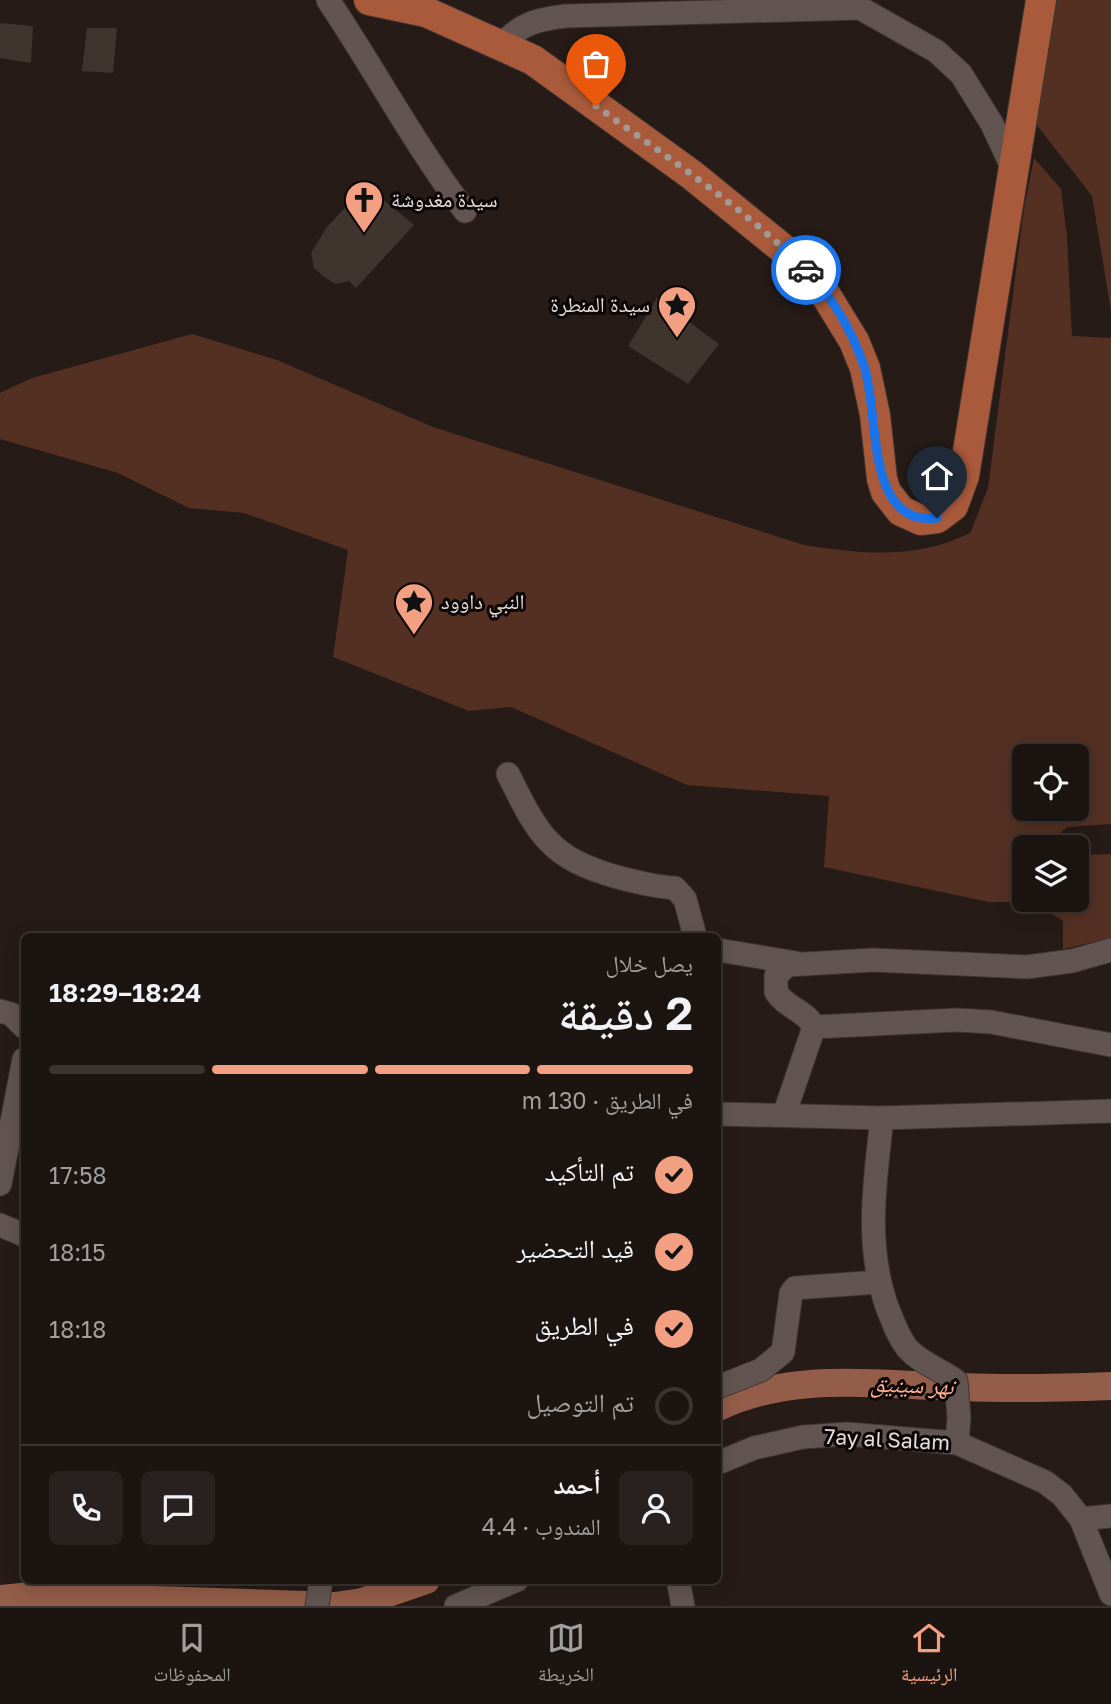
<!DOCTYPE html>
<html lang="ar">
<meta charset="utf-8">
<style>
:root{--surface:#1c1411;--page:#29211f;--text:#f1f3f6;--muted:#a09e9f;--line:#3a3331;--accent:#f2a081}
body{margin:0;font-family:"Golos Text","Noto Naskh Arabic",sans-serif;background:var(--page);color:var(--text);direction:rtl;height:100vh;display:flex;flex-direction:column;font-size:26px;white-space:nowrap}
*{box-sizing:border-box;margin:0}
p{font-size:23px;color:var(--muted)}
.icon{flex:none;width:38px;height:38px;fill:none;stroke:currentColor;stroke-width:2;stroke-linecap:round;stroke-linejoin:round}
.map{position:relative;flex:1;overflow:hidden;direction:ltr}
.side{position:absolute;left:21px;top:933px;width:700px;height:651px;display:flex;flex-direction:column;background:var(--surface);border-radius:10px;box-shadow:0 4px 18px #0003,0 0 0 2px var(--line);direction:rtl}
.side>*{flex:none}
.fabs{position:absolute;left:1012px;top:744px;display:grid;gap:14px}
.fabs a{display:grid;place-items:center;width:77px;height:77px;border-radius:10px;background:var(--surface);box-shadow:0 4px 18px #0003,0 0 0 2px var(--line);font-size:35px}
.pin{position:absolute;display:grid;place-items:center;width:60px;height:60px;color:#fff;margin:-72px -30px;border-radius:50% 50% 50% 0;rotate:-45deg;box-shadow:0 0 7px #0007}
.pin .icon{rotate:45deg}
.courier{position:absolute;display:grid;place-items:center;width:70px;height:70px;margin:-35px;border:5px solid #1a73e8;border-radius:50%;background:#fff;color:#222;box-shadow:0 2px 9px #0007}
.summary em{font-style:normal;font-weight:600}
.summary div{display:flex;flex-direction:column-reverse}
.summary{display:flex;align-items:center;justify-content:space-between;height:119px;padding:0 28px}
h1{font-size:46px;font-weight:600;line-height:52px}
.bar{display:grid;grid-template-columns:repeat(4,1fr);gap:10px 7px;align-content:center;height:84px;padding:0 28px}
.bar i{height:9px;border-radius:5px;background:var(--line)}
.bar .selected{background:var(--accent)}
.bar p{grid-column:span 4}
.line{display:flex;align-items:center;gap:18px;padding:0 28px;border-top:2px solid var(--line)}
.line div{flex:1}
.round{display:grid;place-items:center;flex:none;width:74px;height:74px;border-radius:10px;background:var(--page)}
ol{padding:0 28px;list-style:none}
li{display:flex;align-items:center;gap:21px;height:77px}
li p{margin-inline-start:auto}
li .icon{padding:7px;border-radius:50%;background:var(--accent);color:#111;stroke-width:4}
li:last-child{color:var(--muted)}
li i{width:38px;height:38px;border:4px solid var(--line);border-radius:50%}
.tab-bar{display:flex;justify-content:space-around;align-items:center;height:98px;border-top:2px solid var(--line);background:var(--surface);font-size:19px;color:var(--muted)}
.tab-bar a{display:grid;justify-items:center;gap:4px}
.tab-bar .selected{color:var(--accent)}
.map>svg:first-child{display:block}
.green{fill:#543023;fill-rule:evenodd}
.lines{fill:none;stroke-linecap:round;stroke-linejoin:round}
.river{stroke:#935d49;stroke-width:28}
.building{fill:#40342f}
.minor-casing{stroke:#3e3533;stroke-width:25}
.major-casing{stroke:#3e3533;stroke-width:32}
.minor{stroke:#625551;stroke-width:23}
.major{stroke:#a85a3a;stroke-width:30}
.done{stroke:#a29895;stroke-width:7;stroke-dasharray:0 12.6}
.route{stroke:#1a73e8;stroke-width:9}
.labels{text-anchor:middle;stroke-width:6;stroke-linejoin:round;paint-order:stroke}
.poi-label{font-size:21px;fill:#e4dcd9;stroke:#0c0706;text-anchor:start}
.street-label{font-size:21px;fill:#e4dcd9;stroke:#0c0706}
.water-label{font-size:23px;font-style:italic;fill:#ffab8c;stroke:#0c0706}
</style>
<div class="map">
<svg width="1111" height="1606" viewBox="0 0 1111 1606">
<rect width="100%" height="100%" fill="#261b17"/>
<!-- green -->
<g class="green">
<path d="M1056,0H1111V311L1092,196L1033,120Z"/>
<path d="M1034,158L1061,189L1067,237L1072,336L1111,338V824L1067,827L1059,834L1062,847H1024V900H1076V855L1111,854V938L1063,949V921L1034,902H989L824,867L829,796L687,785L511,707L469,711L333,657L348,550L244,513L189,508L118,473L0,439V393L32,378L192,334L277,360L433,427L804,545C863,554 915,560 970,533L988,488L1024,208ZM1024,756H1076V808H1024Z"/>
</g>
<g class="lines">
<!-- river -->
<g class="river">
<path d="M718,1407C795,1371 878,1385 961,1387C1011,1389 1061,1388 1111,1386"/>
<path d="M0,1599L62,1593L124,1599L335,1606L362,1602L426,1580"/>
</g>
</g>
<!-- building -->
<g class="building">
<path d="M0,23L33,26L31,63L0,58Z"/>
<path d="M87,28H117L113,73L82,71Z"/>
<path d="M366,185L414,225L356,288L349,281L336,284L324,277L314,268L311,253L327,227Z"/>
<path d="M657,298L719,344L688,384L628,346Z"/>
</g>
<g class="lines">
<!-- minor casing -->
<g class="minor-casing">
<g id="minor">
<path d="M328,0C375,70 414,144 465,211"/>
<path d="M503,44C520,23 540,19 566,16L860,8L936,51L961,74L992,124L1013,169"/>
<path d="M508,774C538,834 549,858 617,877C636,882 656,887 675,888L685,899L695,936"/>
<path d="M718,950L796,963"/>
<path d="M0,1011L11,1014L24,1027"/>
<path d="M814,1027L957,1020L991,1022L1111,1045"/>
<path d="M718,1114L882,1118L1111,1111"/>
<path d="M784,1115L814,1027C807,1011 786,1008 776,992V976L787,965L873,960L1027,967L1072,961L1111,950"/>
<path d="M882,1118C875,1182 865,1242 886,1304C892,1319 897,1335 907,1348C920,1363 940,1369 956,1381L959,1417L957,1443"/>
<path d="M0,1184L24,1059"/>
<path d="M0,1225L24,1235"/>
<path d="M718,1387L761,1370L783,1352L791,1293L795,1288L879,1282"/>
<path d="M718,1463L754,1448L803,1437L847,1434L957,1443L1045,1482L1062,1495L1081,1519L1111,1594"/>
<path d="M1081,1519L1111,1516"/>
<path d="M678,1580L683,1606"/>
<path d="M317,1606L321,1580"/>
<path d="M456,1606L517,1580"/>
</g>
</g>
<!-- major casing -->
<g class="major-casing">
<path id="major" d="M369,0L426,12L533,60L692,175L793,257L819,284L854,341L865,368L875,415L882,479L886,492L901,511L921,520L937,518L953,506L964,476L1041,0"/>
</g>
<!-- minor -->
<use href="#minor" class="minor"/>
<!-- major -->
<use href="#major" class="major"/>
</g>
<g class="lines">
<!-- done -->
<path class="done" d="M596,106C668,158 743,207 806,270"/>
<!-- route -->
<path class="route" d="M806,270C832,297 852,331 864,366C880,413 864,527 937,518"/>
</g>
<!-- icons -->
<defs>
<g id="church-pin" transform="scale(2.0125)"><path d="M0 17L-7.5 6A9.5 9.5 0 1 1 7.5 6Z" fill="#f2a081" stroke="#0c0706"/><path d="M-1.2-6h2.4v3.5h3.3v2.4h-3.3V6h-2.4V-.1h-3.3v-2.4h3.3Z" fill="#111"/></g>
<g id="sight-pin" transform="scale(2.0125)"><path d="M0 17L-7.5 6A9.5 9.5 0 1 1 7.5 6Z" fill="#f2a081" stroke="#0c0706"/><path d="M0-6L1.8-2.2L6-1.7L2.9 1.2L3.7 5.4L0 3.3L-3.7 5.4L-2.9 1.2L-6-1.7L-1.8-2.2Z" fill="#111"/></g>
</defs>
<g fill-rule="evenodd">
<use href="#church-pin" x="364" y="200"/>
<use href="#sight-pin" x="677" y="305"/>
<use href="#sight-pin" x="414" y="602"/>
</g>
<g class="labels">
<!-- poi labels -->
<g class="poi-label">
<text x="391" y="207">سيدة مغدوشة</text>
<text x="650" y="312" text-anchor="end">سيدة المنطرة</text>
<text x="441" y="609">النبي داوود</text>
</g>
<!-- street labels -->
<g class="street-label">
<text transform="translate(887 1440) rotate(3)" y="7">7ay al Salam</text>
</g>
<!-- water labels -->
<g class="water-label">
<text transform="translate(912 1385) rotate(2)" y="8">نهر سينيق</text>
</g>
</g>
</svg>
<div class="fabs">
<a><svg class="icon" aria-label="locate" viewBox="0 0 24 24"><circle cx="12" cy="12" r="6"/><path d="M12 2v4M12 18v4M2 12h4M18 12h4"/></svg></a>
<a><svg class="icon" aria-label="layers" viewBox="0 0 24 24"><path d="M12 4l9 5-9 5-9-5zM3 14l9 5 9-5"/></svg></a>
</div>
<div class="pin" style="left:596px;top:106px;background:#ea580c"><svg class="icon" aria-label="bag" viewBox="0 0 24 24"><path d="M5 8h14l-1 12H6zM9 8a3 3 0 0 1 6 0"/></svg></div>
<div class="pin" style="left:937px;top:518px;background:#1f2937"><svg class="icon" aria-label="home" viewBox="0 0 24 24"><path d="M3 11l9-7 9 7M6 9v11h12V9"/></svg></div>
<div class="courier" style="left:806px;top:270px"><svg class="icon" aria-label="car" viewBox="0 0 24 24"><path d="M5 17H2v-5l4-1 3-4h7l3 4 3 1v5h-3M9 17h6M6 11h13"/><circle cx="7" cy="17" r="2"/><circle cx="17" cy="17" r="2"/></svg></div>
<section class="side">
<div class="summary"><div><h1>2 دقيقة</h1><p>يصل خلال</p></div><em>18:24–18:29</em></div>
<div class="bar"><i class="selected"></i><i class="selected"></i><i class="selected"></i><i></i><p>في الطريق · 130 m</p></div>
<ol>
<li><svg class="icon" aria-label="check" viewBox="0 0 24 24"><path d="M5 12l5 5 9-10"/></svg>تم التأكيد<p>17:58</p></li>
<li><svg class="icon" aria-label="check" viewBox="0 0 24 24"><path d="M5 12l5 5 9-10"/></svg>قيد التحضير<p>18:15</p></li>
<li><svg class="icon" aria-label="check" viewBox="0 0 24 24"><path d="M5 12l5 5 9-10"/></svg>في الطريق<p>18:18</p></li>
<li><i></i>تم التوصيل</li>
</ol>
<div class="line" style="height:126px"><a class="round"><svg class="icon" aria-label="person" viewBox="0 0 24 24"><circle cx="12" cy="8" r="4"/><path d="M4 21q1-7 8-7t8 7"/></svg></a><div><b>أحمد</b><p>المندوب · 4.4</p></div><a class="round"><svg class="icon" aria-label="chat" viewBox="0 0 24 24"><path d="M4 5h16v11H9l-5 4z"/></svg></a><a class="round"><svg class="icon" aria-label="phone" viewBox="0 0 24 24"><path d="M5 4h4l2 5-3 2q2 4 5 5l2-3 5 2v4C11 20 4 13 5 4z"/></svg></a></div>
</section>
</div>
<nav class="tab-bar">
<a class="selected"><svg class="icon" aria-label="home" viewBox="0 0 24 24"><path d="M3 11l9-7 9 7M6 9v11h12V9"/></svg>الرئيسية</a>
<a><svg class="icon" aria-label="map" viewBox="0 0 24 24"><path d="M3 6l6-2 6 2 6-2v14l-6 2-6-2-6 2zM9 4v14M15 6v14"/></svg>الخريطة</a>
<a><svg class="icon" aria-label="saved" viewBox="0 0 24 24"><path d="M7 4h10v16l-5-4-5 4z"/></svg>المحفوظات</a>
</nav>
